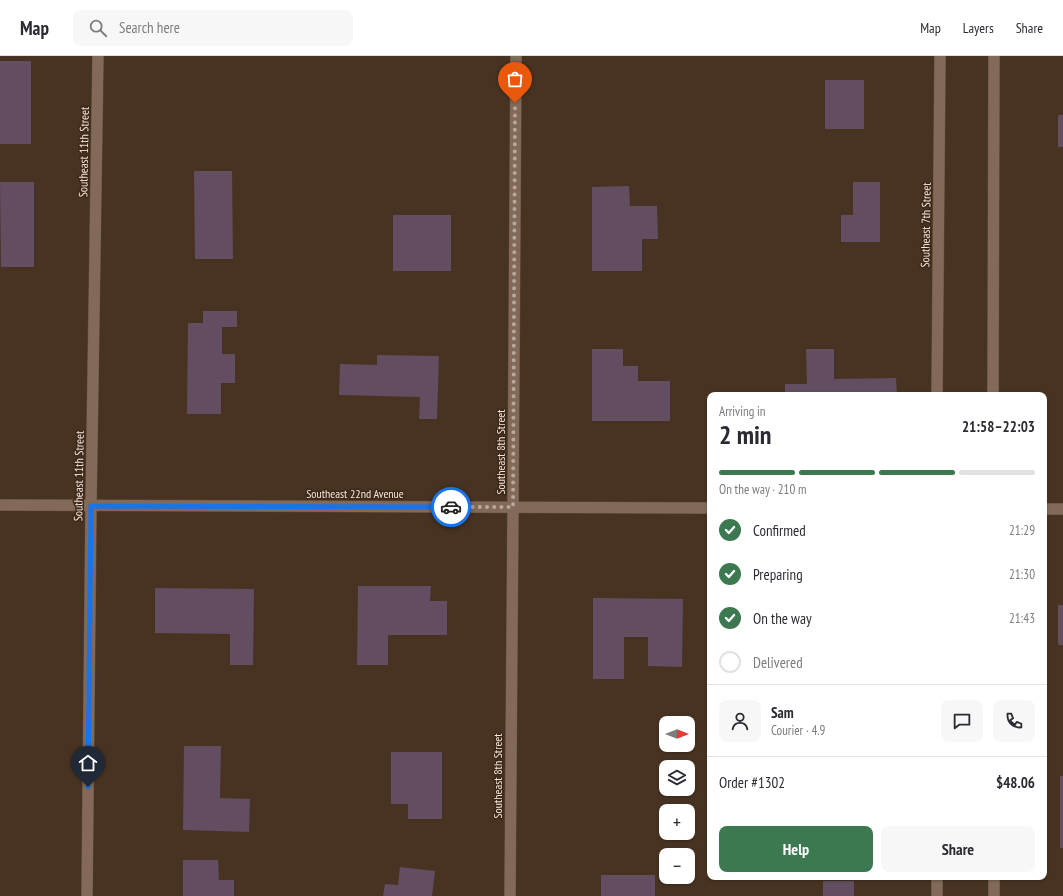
<!DOCTYPE html>
<meta charset="utf-8">
<style>
:root{--surface:#fff;--page:#f7f7f7;--text:#2b2b33;--muted:#7c7c81;--line:#e1e1e2;--accent:#3c7850}
body{margin:0;font-family:"PT Sans Narrow",sans-serif;background:var(--page);color:var(--text);height:100vh;display:flex;flex-direction:column;font-size:15px;white-space:nowrap}
*{box-sizing:border-box;margin:0}
p{font-size:13px;color:var(--muted)}
.icon{flex:none;width:22px;height:22px;fill:none;stroke:currentColor;stroke-width:2;stroke-linecap:round;stroke-linejoin:round}
.map{position:relative;flex:1;overflow:hidden}
.details{position:absolute;left:707px;top:336px;width:340px;height:488px;display:flex;flex-direction:column;background:var(--surface);border-radius:8px;box-shadow:0 1px 3px #0004}
.details>*{flex:none}
.needle{width:26px;rotate:90deg}
.fabs{position:absolute;left:659px;top:660px;display:grid;gap:8px}
.fabs a{display:grid;place-items:center;width:36px;height:36px;border-radius:8px;background:var(--surface);box-shadow:0 1px 3px #0004;font-size:20px}
.pin{position:absolute;display:grid;place-items:center;width:34px;height:34px;color:#fff;margin:-41px -17px;border-radius:50% 50% 50% 0;rotate:-45deg;box-shadow:0 0 4px #0007}
.pin .icon{rotate:45deg}
.courier{position:absolute;display:grid;place-items:center;width:40px;height:40px;margin:-20px;border:3px solid #1a73e8;border-radius:50%;background:#fff;color:#222;box-shadow:0 1px 5px #0007}
.head em{font-style:normal;font-weight:800}
.head div{display:flex;flex-direction:column-reverse}
.head{display:flex;align-items:center;justify-content:space-between;height:68px;padding:0 12px}
h1{font-size:26px;font-weight:800;line-height:30px}
.bar{display:grid;grid-template-columns:repeat(4,1fr);gap:6px 4px;align-content:center;height:48px;padding:0 12px}
.bar i{height:5px;border-radius:3px;background:var(--line)}
.bar .current{background:var(--accent)}
.bar p{grid-column:span 4}
.line{display:flex;align-items:center;gap:10px;padding:0 12px;border-top:1px solid var(--line)}
.line div{flex:1}
.round{display:grid;place-items:center;flex:none;width:42px;height:42px;border-radius:8px;background:var(--page)}
ol{padding:0 12px;list-style:none}
li{display:flex;align-items:center;gap:12px;height:44px}
li p{margin-inline-start:auto}
li .icon{padding:4px;border-radius:50%;background:var(--accent);color:#fff;stroke-width:4}
li:last-child{color:var(--muted)}
li i{width:22px;height:22px;border:2px solid var(--line);border-radius:50%}
.button{display:flex;gap:8px;margin-top:auto;padding:8px 12px}
.button a{flex:1;height:46px;border-radius:8px;background:var(--accent);color:#fff;font-size:16px;font-weight:800;line-height:46px;text-align:center}
.button a+a{background:var(--page);color:var(--text)}
header{display:flex;align-items:center;gap:24px;box-sizing:border-box;height:56px;padding:0 20px;background:var(--surface);border-bottom:1px solid var(--line)}
header strong{font-size:19px}
nav{display:flex;gap:22px;margin-inline-start:auto;font-size:14px}
.search{width:280px;height:36px;background:var(--page);display:flex;align-items:center;gap:10px;box-sizing:border-box;padding:0 14px;border-radius:8px;color:var(--muted);font-size:15px}
.map>svg:first-child{display:block}
.building{fill:#624d61}
.lines{fill:none;stroke-linecap:round;stroke-linejoin:round}
.minor-casing{stroke:#614f40;stroke-width:12}
.tertiary-casing{stroke:#614f40;stroke-width:12}
.minor{stroke:#836a58;stroke-width:11}
.tertiary{stroke:#836a58;stroke-width:11}
.done{stroke:#b8a89c;stroke-width:4;stroke-dasharray:0 7.2}
.route{stroke:#1a73e8;stroke-width:5}
.labels{text-anchor:middle;stroke-width:3;stroke-linejoin:round;paint-order:stroke}
.street-label{font-size:12px;fill:#f5e7dd;stroke:#3d2818}
</style>
<header>
<strong>Map</strong>
<div class="search"><svg class="icon" aria-label="search" viewBox="0 0 24 24"><circle cx="10" cy="10" r="6"/><path d="M15 15l6 6"/></svg>Search here</div>
<nav><a>Map</a><a>Layers</a><a>Share</a></nav>
</header>
<div class="map">
<svg width="1063" height="840" viewBox="0 0 1063 840">
<rect width="100%" height="100%" fill="#483322"/>
<!-- building -->
<g class="building">
<rect x="0" y="5" width="31" height="83"/>
<rect x="825" y="24" width="39" height="49"/>
<rect x="1058" y="59" width="5" height="32"/>
<path d="M194,115H232L233,203H195Z"/>
<path d="M0,126H34V211H1Z"/>
<path d="M853,126H880V186H841V159H853Z"/>
<path d="M629,130L630,150H657L658,183H642V215H592V131Z"/>
<rect x="393" y="159" width="58" height="56"/>
<path d="M203,255H237V271H222V298H235V327H221V358H187L188,267H203Z"/>
<path d="M592,293H623V310H638V325H670V365H592Z"/>
<path d="M806,293H834V323L896,322L897,339H785V328H807Z"/>
<path d="M377,299L439,300L437,363H419L420,341L339,339L340,308L377,309Z"/>
<path d="M358,530H431L430,545H447V579H388V609H357Z"/>
<path d="M155,532L254,533L253,609H230V578L155,577Z"/>
<path d="M593,542L683,543L682,611L648,610V581H624V623H593Z"/>
<rect x="1058" y="549" width="5" height="40"/>
<path d="M184,690H221L220,742L250,743L249,776L183,774Z"/>
<path d="M391,696H442V763H408V748H391Z"/>
<rect x="1060" y="720" width="3" height="72"/>
<path d="M183,804H218L219,824H234V840H183Z"/>
<path d="M400,811L435,815L432,840H383L385,828L398,829Z"/>
<rect x="601" y="819" width="54" height="21"/>
<rect x="823" y="825" width="31" height="15"/>
</g>
<g class="lines">
<!-- minor casing -->
<g class="minor-casing">
<g id="minor">
<path d="M937,339L940,0"/>
<path d="M993,339L994,0"/>
<path d="M937,821V840"/>
<path d="M994,821V840"/>
<path d="M87,840L91,450L98,0"/>
<path d="M510,840L513,451"/>
</g>
</g>
<!-- tertiary casing -->
<g class="tertiary-casing">
<g id="tertiary">
<path d="M0,449L710,452"/>
<path d="M513,451L516,0"/>
<path d="M1044,453H1063"/>
</g>
</g>
<!-- minor -->
<use href="#minor" class="minor"/>
<!-- tertiary -->
<use href="#tertiary" class="tertiary"/>
</g>
<g class="lines">
<!-- done -->
<path class="done" d="M451,451H513L515,47"/>
<!-- route -->
<path class="route" d="M88,731L91,450L451,451"/>
</g>
<g class="labels">
<!-- street labels -->
<g class="street-label">
<text transform="translate(84 96) rotate(-89)" y="4">Southeast 11th Street</text>
<text transform="translate(926 169) rotate(-89)" y="4">Southeast 7th Street</text>
<text transform="translate(501 396) rotate(-90)" y="4">Southeast 8th Street</text>
<text transform="translate(79 420) rotate(-89)" y="4">Southeast 11th Street</text>
<text x="355" y="442">Southeast 22nd Avenue</text>
<text transform="translate(498 720) rotate(-90)" y="4">Southeast 8th Street</text>
</g>
</g>
</svg>
<div class="fabs">
<a><svg class="needle" viewBox="-14 -14 28 28"><path d="M0-13l5 13h-10z" fill="#e53935"/><path d="M0 13l5-13h-10z" fill="#7c7c81"/></svg></a>
<a><svg class="icon" aria-label="layers" viewBox="0 0 24 24"><path d="M12 4l9 5-9 5-9-5zM3 14l9 5 9-5"/></svg></a>
<a>+</a>
<a>−</a>
</div>
<div class="pin" style="left:515px;top:47px;background:#ea580c"><svg class="icon" aria-label="bag" viewBox="0 0 24 24"><path d="M5 8h14l-1 12H6zM9 8a3 3 0 0 1 6 0"/></svg></div>
<div class="pin" style="left:88px;top:731px;background:#1f2937"><svg class="icon" aria-label="home" viewBox="0 0 24 24"><path d="M3 11l9-7 9 7M6 9v11h12V9"/></svg></div>
<div class="courier" style="left:451px;top:451px"><svg class="icon" aria-label="car" viewBox="0 0 24 24"><path d="M5 17H2v-5l4-1 3-4h7l3 4 3 1v5h-3M9 17h6M6 11h13"/><circle cx="7" cy="17" r="2"/><circle cx="17" cy="17" r="2"/></svg></div>
<section class="details">
<div class="head"><div><h1>2 min</h1><p>Arriving in</p></div><em>21:58–22:03</em></div>
<div class="bar"><i class="current"></i><i class="current"></i><i class="current"></i><i></i><p>On the way · 210 m</p></div>
<ol>
<li><svg class="icon" aria-label="check" viewBox="0 0 24 24"><path d="M5 12l5 5 9-10"/></svg>Confirmed<p>21:29</p></li>
<li><svg class="icon" aria-label="check" viewBox="0 0 24 24"><path d="M5 12l5 5 9-10"/></svg>Preparing<p>21:30</p></li>
<li><svg class="icon" aria-label="check" viewBox="0 0 24 24"><path d="M5 12l5 5 9-10"/></svg>On the way<p>21:43</p></li>
<li><i></i>Delivered</li>
</ol>
<div class="line" style="height:72px"><a class="round"><svg class="icon" aria-label="person" viewBox="0 0 24 24"><circle cx="12" cy="8" r="4"/><path d="M4 21q1-7 8-7t8 7"/></svg></a><div><b>Sam</b><p>Courier · 4.9</p></div><a class="round"><svg class="icon" aria-label="chat" viewBox="0 0 24 24"><path d="M4 5h16v11H9l-5 4z"/></svg></a><a class="round"><svg class="icon" aria-label="phone" viewBox="0 0 24 24"><path d="M5 4h4l2 5-3 2q2 4 5 5l2-3 5 2v4C11 20 4 13 5 4z"/></svg></a></div>
<div class="line" style="height:52px"><div>Order #1302</div><b>$48.06</b></div>
<div class="button"><a>Help</a><a>Share</a></div>
</section>
</div>
